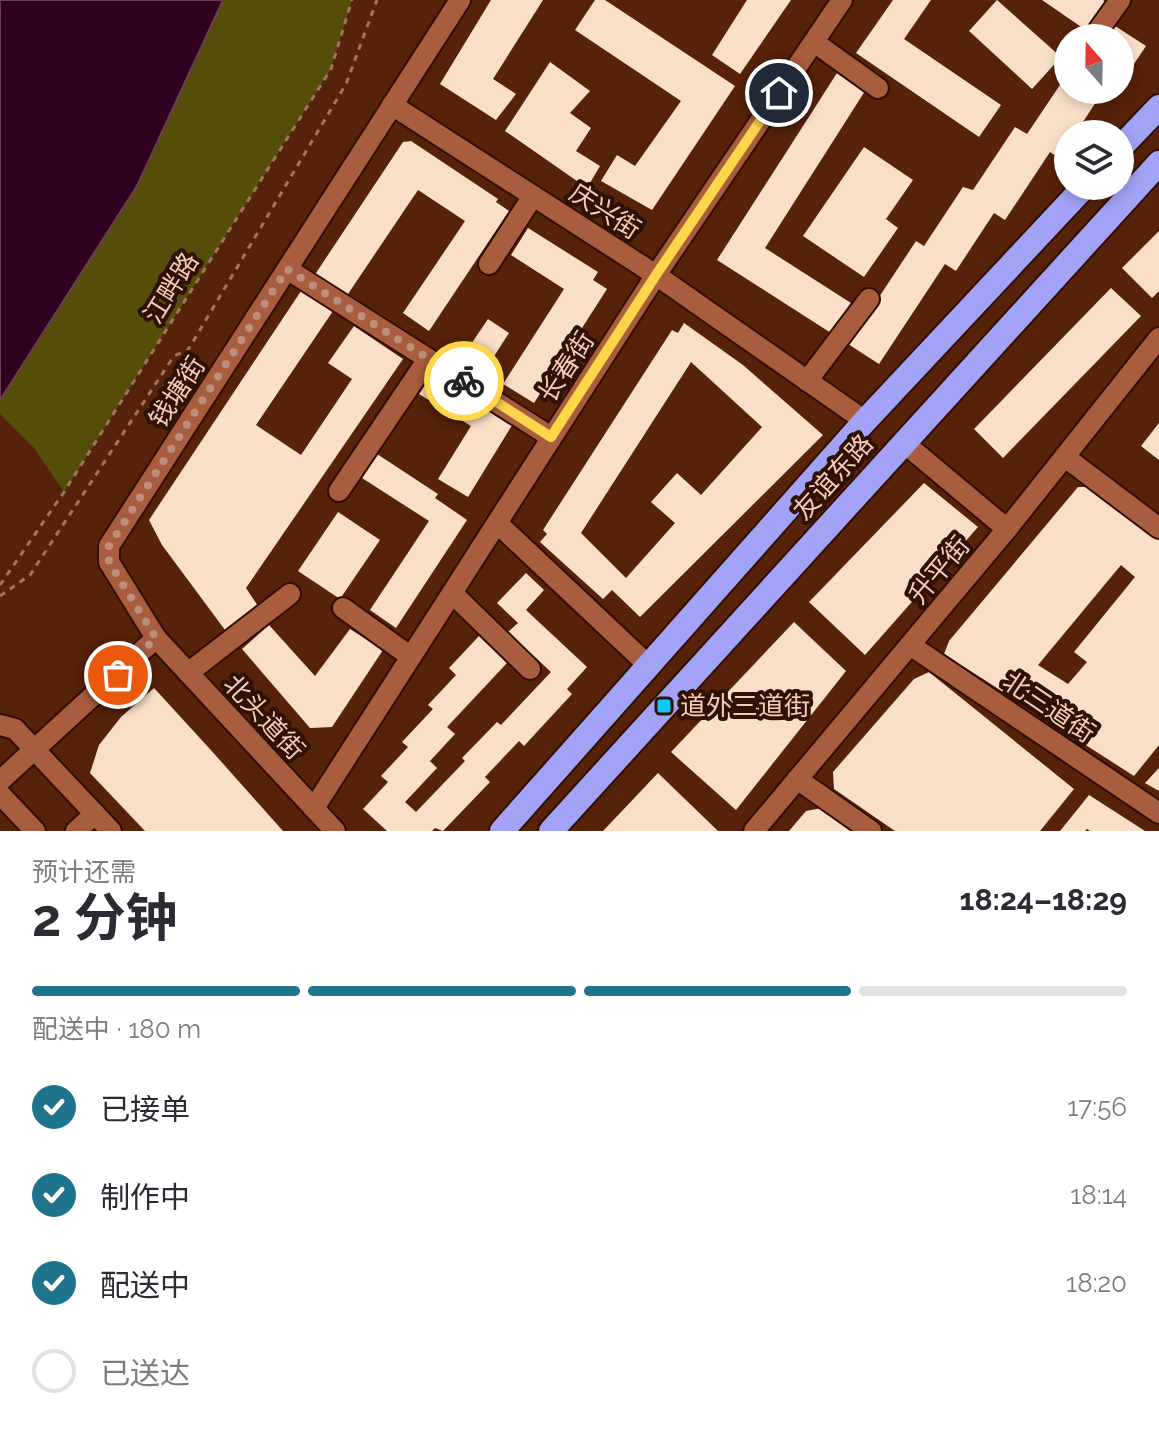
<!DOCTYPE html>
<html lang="zh">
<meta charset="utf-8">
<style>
:root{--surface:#fff;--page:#f2f2f3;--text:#2b2b33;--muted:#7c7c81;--line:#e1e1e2;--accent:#1e738d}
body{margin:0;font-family:Raleway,"Noto Sans SC",sans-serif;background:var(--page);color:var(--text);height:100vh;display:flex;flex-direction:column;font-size:30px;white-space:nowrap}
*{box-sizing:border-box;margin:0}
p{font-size:26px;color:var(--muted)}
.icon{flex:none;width:44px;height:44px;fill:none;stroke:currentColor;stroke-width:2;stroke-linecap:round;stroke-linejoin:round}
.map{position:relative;height:831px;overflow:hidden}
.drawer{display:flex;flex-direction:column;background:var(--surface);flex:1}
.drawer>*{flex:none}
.needle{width:52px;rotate:340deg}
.fabs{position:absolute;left:1054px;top:24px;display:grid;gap:16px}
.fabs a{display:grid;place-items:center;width:80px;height:80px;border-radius:50%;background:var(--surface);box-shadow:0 4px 12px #0003;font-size:40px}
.pin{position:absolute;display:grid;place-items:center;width:68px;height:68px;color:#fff;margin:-34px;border:4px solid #fff;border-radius:50%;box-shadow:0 2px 8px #0007}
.courier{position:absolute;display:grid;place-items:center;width:80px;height:80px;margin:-40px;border:6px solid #ffd54a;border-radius:50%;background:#fff;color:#222;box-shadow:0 2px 10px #0007}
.overview em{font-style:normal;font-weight:700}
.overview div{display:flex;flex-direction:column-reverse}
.overview{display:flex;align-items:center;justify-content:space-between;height:136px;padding:0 32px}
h1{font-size:52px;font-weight:700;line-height:60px}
.bar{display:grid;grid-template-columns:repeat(4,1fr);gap:12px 8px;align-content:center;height:96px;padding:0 32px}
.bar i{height:10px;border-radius:6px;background:var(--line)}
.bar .current{background:var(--accent)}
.bar p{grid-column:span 4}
ol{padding:0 32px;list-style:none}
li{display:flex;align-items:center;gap:24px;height:88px}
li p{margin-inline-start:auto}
li .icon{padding:8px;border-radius:50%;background:var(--accent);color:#fff;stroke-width:4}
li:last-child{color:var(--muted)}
li i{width:44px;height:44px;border:4px solid var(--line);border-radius:50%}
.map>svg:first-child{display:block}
.green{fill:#554e0a}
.water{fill:#2f0121;stroke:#6a3d4f;stroke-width:2}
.building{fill:#fadfc8;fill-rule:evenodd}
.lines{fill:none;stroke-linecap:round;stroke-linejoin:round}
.minor-casing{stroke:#330f01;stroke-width:24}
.highway-casing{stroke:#330f01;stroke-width:28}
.path{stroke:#a2735d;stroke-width:3;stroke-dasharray:6 6;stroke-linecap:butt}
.minor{stroke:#a85e3e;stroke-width:20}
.highway{stroke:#a2a2f6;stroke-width:24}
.done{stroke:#bd8f7b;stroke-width:8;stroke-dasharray:0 14.4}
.route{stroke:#ffd54a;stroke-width:10}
.poi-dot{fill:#0ecafa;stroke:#2f1205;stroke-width:3}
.labels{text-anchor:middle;stroke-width:8;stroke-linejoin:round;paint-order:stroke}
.street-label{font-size:26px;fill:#f4cab9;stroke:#2f1205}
.poi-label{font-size:26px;fill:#f4cab9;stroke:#2f1205;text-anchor:start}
</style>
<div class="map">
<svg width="1159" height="831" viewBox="0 0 1159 831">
<rect width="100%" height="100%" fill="#562209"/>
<!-- green -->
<path class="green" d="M223,0H352L331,69L64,492L34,448L0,414V400L137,186Z"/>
<!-- water -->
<path class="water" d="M0,0H223L137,186L0,400Z"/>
<!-- building -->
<g class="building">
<path d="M491,0H543L493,79L516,94L496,120L440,84Z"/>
<path d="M595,0H605L735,86L652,210L601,181L617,155L635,166L681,101L575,30Z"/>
<path d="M747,0H791L740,74L712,55Z"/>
<path d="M893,0H931L904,39L1001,105L979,137L856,53Z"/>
<path d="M997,0L1061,57L1032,89L969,31Z"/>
<path d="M1042,0H1103L1110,5L1090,33Z"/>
<path d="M1112,24L1146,46L1120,85V38H1103Z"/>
<path d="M550,62L590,91L570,113L591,128L576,151L600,166L587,188L505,131Z"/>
<path d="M837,73L865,91L765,248L851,303L831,333L717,260Z"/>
<path d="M1068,73V90H1104L1075,134H1068V144L1059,158L1050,152L1005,220L994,213L956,271L945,264L879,364L848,344L916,241L924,246L963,187L973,190L1015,127L1027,134Z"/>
<path d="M411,141L498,199L496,202L509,211L429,331L403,313L465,221L418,190L346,297L314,276L403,142Z"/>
<path d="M864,147L913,180L886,219L898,228L864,277L803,236Z"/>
<path d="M528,228L598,272L593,280L607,289L534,403L503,384L564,289L511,255Z"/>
<path d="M1159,231V291L1152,298L1122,268Z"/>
<path d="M1111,288L1141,316L1003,458L974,429Z"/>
<path d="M301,291L333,311L256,425L301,455L352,379L328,363L354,326L403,359L246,588L258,606L225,630L162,545L149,520Z"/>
<path d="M488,319L509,333L489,364L467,350Z"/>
<path d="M684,323L743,365L823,435L640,617L612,590L603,599L540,542L547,534L543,530L672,330L678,333ZM691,362L762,427L701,495L677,473L651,502L675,523L626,578L581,533Z"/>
<path d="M432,372L514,422L468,497L438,479L471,426L419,394Z"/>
<path d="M1159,423V460L1141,446Z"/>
<path d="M377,454L438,494L435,498L467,520L396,628L370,610L429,521L362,478Z"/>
<path d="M924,483L978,527L865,655L809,602Z"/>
<path d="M1078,487H1096L1159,536V745L1134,776L944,654L949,641ZM1121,565L1135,577L1074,652L1087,662L1068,684L1038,665Z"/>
<path d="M338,512L380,540L340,599L298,571Z"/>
<path d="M526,573L544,590L526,610L587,667L567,689L572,694L524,746L519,741L485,777L490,782L443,831L435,828L432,831H387L363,809L388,782L381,776L408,747L402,742L433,709L428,705L456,675L449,668L479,636L507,663L447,727L455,734L430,761L437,768L405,802L416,812L465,761L462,758L497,722L501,725L551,672L508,632L518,623L497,603Z"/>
<path d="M794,622L846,671L736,810L671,752Z"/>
<path d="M269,625L315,676L350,629L383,650L332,727L310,728L242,649Z"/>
<path d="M929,672L1074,789L1040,831H895L834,789L833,772L914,679Z"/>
<path d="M154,688L209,748L283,831H145L90,773L99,745L121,717Z"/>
<path d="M1159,768V791L1145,783Z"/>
<path d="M658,773L718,831H603Z"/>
<path d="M1089,795L1145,831H1090L1087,829L1085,831H1060Z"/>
<path d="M822,808L854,831H789L806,811Z"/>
</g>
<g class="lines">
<!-- minor casing -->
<g class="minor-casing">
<g id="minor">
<path d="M1093,38L1120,0"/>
<path d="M814,42L878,88"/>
<path d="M392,105L656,275L865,421"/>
<path d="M489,264L533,196"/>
<path d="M287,269L551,437"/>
<path d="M807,381L869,299"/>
<path d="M903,442L1007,529"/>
<path d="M1065,457L1159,528"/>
<path d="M339,491L428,359"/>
<path d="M497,523L649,666"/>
<path d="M452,593L530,669"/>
<path d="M343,608L411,657"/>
<path d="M156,638L335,831"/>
<path d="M910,645L1159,813"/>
<path d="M188,673L290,594"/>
<path d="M0,725L15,729L111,831"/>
<path d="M797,779L871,831"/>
<path d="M0,781L156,638L109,562V546L460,0"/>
<path d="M0,794L35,831"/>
<path d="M314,808L656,275L842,0"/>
<path d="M76,831L95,814"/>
<path d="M754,831L1007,529L1159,338"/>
</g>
</g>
<!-- highway casing -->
<g class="highway-casing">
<g id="highway">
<path d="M1120,148L1159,107"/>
<path d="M502,831L865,421L1085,186"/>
<path d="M551,831L1159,163"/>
</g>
</g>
<!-- path -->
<g class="path">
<path d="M0,585L64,492L331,69L352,0"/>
<path d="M0,596L30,575L174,356L188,350L346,84L377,0"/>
</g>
<!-- minor -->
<use href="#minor" class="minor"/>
<!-- highway -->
<use href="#highway" class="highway"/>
</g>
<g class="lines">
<!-- done -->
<path class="done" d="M118,675L156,638L109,562V546L287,269L464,381"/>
<!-- route -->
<path class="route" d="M464,381L551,437L656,275L779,93"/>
</g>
<!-- markers -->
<rect class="poi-dot" x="656" y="698" width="16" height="16" rx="4"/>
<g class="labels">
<!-- street labels -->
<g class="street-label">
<text transform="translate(605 211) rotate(33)" y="9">庆兴街</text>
<text transform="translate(171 288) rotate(-58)" y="9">江畔路</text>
<text transform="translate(566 367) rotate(-57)" y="9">长春街</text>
<text transform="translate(177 392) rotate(-57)" y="9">钱塘街</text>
<text transform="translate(833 477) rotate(-48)" y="9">友谊东路</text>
<text transform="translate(939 570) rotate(-50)" y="9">升平街</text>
<text transform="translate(1049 707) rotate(34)" y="9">北三道街</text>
<text transform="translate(264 717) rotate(47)" y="9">北头道街</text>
</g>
<!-- poi labels -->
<g class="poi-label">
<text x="680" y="715">道外三道街</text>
</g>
</g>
</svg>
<div class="fabs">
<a><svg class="needle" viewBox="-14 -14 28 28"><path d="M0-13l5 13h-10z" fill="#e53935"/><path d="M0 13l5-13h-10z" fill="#7c7c81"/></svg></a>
<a><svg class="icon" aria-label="layers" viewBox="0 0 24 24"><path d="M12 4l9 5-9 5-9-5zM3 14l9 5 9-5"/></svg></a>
</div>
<div class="pin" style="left:118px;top:675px;background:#ea580c"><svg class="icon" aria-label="bag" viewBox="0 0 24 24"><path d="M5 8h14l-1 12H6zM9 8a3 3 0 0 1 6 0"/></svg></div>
<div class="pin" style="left:779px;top:93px;background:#1f2937"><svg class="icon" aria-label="home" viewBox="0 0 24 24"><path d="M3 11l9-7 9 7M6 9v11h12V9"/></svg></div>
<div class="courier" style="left:464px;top:381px"><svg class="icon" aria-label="bike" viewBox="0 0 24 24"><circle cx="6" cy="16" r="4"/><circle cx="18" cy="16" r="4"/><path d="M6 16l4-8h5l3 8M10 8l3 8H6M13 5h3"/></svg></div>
</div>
<section class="drawer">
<div class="overview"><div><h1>2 分钟</h1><p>预计还需</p></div><em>18:24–18:29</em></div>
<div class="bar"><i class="current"></i><i class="current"></i><i class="current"></i><i></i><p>配送中 · 180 m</p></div>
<ol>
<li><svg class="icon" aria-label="check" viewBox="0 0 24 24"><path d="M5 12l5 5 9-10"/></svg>已接单<p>17:56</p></li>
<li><svg class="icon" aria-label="check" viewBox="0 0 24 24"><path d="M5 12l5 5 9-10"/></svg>制作中<p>18:14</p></li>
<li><svg class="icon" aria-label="check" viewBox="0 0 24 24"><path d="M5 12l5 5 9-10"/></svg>配送中<p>18:20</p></li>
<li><i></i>已送达</li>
</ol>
</section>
